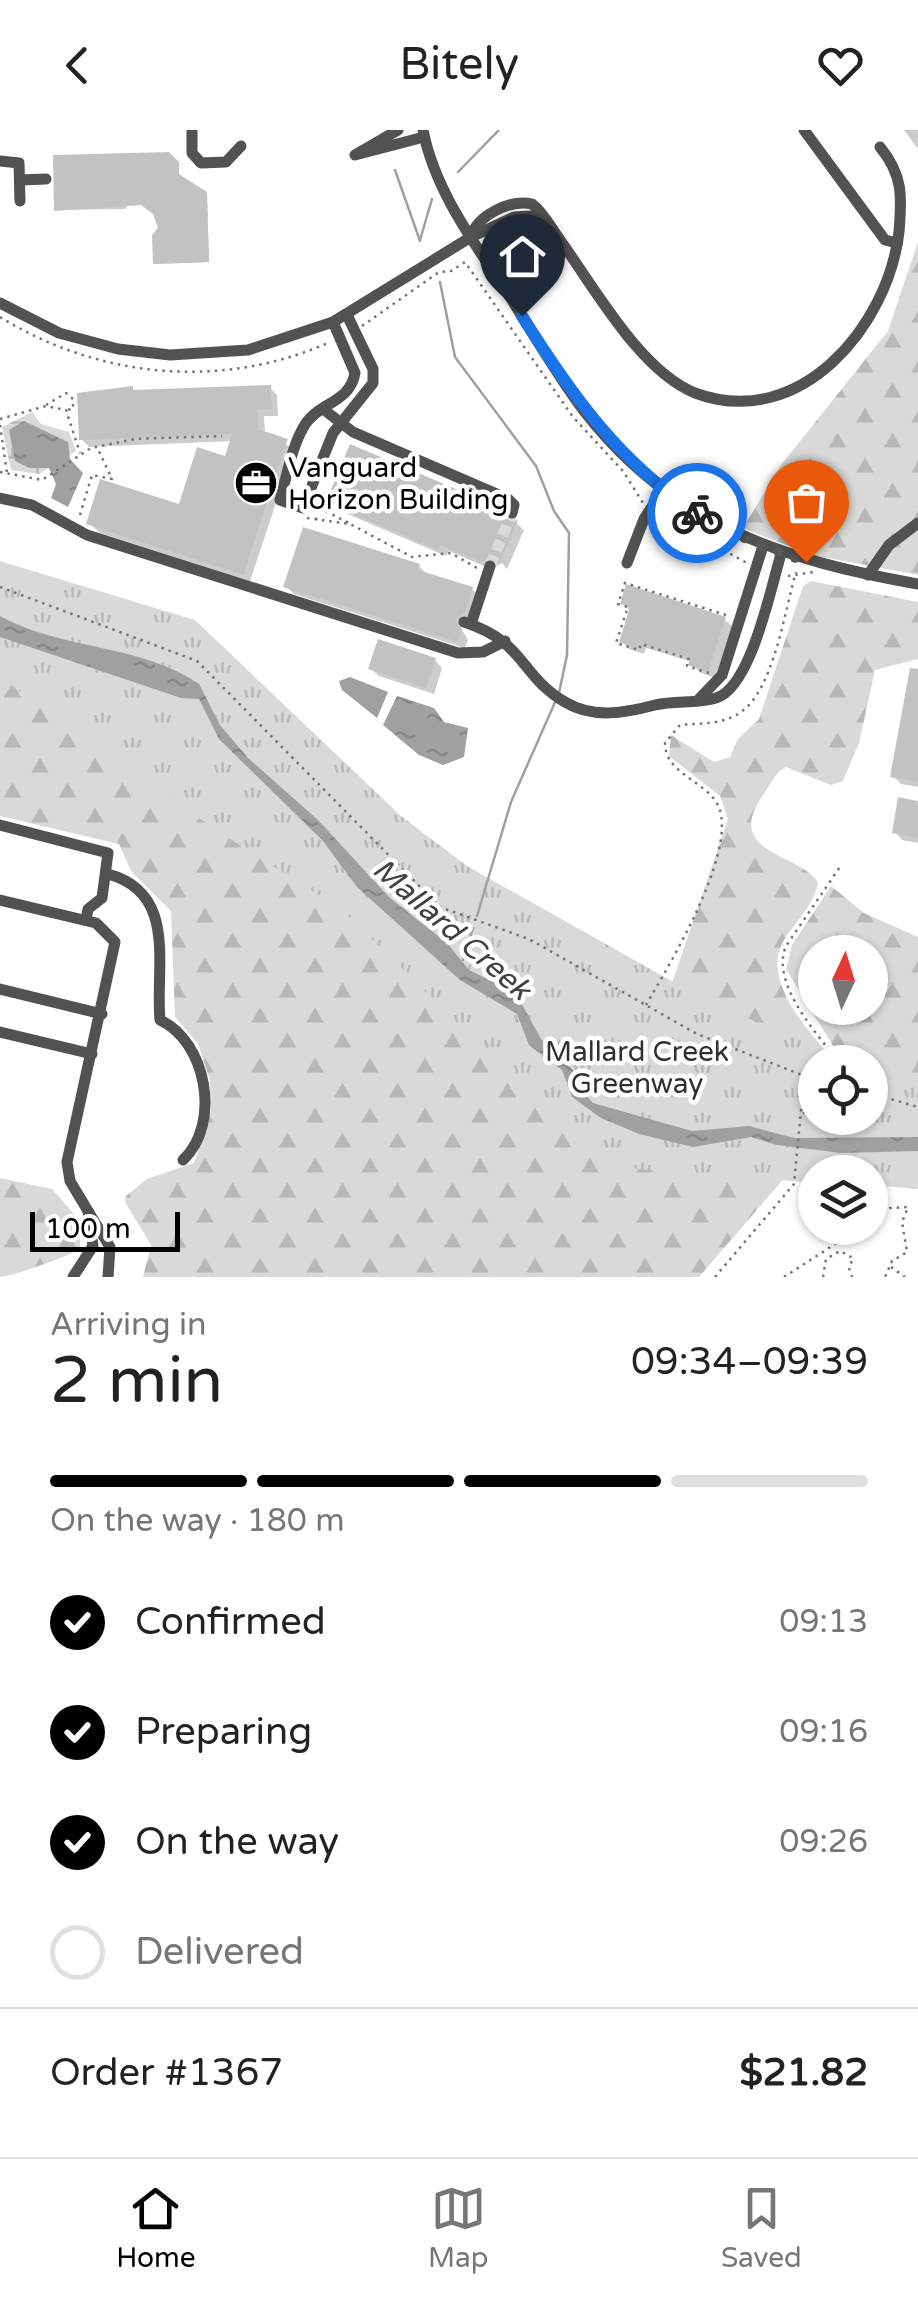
<!DOCTYPE html>
<meta charset="utf-8">
<style>
:root{--surface:#fff;--page:#f6f6f6;--text:#222;--muted:#767676;--line:#e0e0e0;--accent:#000}
body{margin:0;font-family:"Varela Round",sans-serif;background:var(--page);color:var(--text);height:100vh;display:flex;flex-direction:column;font-size:38px;white-space:nowrap}
*{box-sizing:border-box;margin:0}
p{font-size:32px;color:var(--muted)}
.icon{flex:none;width:55px;height:55px;fill:none;stroke:currentColor;stroke-width:2;stroke-linecap:round;stroke-linejoin:round}
.map{position:relative;height:1147px;overflow:hidden}
.sheet{display:flex;flex-direction:column;background:var(--surface);flex:1}
.sheet>*{flex:none}
.needle{width:65px;rotate:4deg}
.tools{position:absolute;left:798px;top:805px;display:grid;gap:20px}
.tools a{display:grid;place-items:center;width:90px;height:90px;border-radius:50%;background:var(--surface);box-shadow:0 2px 8px #0004;font-size:50px}
.scale{position:absolute;left:30px;bottom:25px;width:150px;box-sizing:border-box;padding-left:10px;border:5px solid #000;border-top:0;font-size:28px;line-height:35px;white-space:nowrap;color:#000;-webkit-text-stroke:8px #fff;paint-order:stroke}
.pin{position:absolute;display:grid;place-items:center;width:85px;height:85px;color:#fff;margin:-102px -42px;border-radius:50% 50% 50% 0;rotate:-45deg;box-shadow:0 0 10px #0007}
.pin .icon{rotate:45deg}
.courier{position:absolute;display:grid;place-items:center;width:100px;height:100px;margin:-50px;border:8px solid #1a73e8;border-radius:50%;background:#fff;color:#222;box-shadow:0 2px 12px #0007}
.headline em{font-style:normal;font-weight:600}
.headline div{display:flex;flex-direction:column-reverse}
.headline{display:flex;align-items:center;justify-content:space-between;height:170px;padding:0 50px}
h1{font-size:65px;font-weight:600;line-height:75px}
.bar{display:grid;grid-template-columns:repeat(4,1fr);gap:15px 10px;align-content:center;height:120px;padding:0 50px}
.bar i{height:12px;border-radius:8px;background:var(--line)}
.bar .active{background:var(--accent)}
.bar p{grid-column:span 4}
.line{display:flex;align-items:center;gap:25px;padding:0 50px;border-top:2px solid var(--line)}
.line div{flex:1}
ol{padding:0 50px;list-style:none}
li{display:flex;align-items:center;gap:30px;height:110px}
li p{margin-inline-start:auto}
li .icon{padding:10px;border-radius:50%;background:var(--accent);color:#fff;stroke-width:4}
li:last-child{color:var(--muted)}
li i{width:55px;height:55px;border:5px solid var(--line);border-radius:50%}
header{display:flex;justify-content:space-between;align-items:center;height:130px;padding:0 50px;background:var(--surface);font-size:45px;font-weight:600}
.tabs{display:flex;justify-content:space-around;align-items:center;height:140px;border-top:2px solid var(--line);background:var(--surface);font-size:28px;color:var(--muted)}
.tabs a{display:grid;justify-items:center;gap:5px}
.tabs .active{color:var(--accent)}
.map>svg:first-child{display:block}
.forest{fill:url(#forest-firs);fill-rule:evenodd}
.wetland{fill:url(#wetland-marsh)}
.park{fill:url(#park-tufts)}
.water{fill:url(#water-ripples)}
.shadow{fill:#0003}
.lines{fill:none;stroke-linecap:round;stroke-linejoin:round}
.stream{stroke:#a0a0a0;stroke-width:2.5}
.building{fill:#c2c2c2}
.minor-tunnel{stroke:#d9d9d9;stroke-width:11;stroke-dasharray:11 5.5;stroke-linecap:butt}
.path{stroke:#747474;stroke-width:2.5;stroke-dasharray:2.5 5;stroke-linecap:butt}
.minor{stroke:#525252;stroke-width:11}
.done{stroke:#595959;stroke-width:10;stroke-dasharray:0 18}
.route{stroke:#1a73e8;stroke-width:12}
.labels{text-anchor:middle;stroke-width:9;stroke-linejoin:round;paint-order:stroke}
.poi-label{font-size:28px;fill:#000;stroke:#fff;text-anchor:start}
.park-label{font-size:28px;fill:#303030;stroke:#fff}
.water-label{font-size:30px;font-style:italic;fill:#414141;stroke:#fff}
</style>
<header><svg class="icon" aria-label="back" viewBox="0 0 24 24"><path d="M15 5l-7 7 7 7"/></svg>Bitely<svg class="icon" aria-label="heart" viewBox="0 0 24 24"><path d="M12 20l-8-8c-3-5 5-10 8-4 3-6 11-1 8 4z"/></svg></header>
<div class="map">
<svg width="918" height="1147" viewBox="0 0 918 1147">
<defs>
<pattern id="forest-firs" width="22" height="20" patternUnits="userSpaceOnUse" patternTransform="scale(2.5)"><rect width="22" height="20" fill="#d9d9d9"/><path d="M5 1l3.5 6h-7zM16 11l3.5 6h-7z" fill="#b8b8b8"/></pattern>
<pattern id="wetland-marsh" width="20" height="14" patternUnits="userSpaceOnUse" patternTransform="scale(2.5)"><rect width="20" height="14" fill="#d9d9d9"/><path d="M1 5h8M5 5V1M11 12h8M15 12V8" fill="none" stroke="#b8b8b8"/></pattern>
<pattern id="park-tufts" width="24" height="20" patternUnits="userSpaceOnUse" patternTransform="scale(2.5)"><rect width="24" height="20" fill="#d9d9d9"/><path d="M3 7l-1-3M5 7V3M7 7l1-3M15 17l-1-3M17 17v-4M19 17l1-3" fill="none" stroke="#b8b8b8"/></pattern>
<pattern id="water-ripples" width="26" height="14" patternUnits="userSpaceOnUse" patternTransform="scale(2.5)"><rect width="26" height="14" fill="#a0a0a0"/><path d="M2 4q2-2 4 0t4 0M15 11q2-2 4 0t4 0" fill="none" stroke="#888"/></pattern>
</defs>
<rect width="100%" height="100%" fill="#fff"/>
<!-- forest -->
<g class="forest">
<path d="M918,112V445L812,425L743,398L781,335L888,201Z"/>
<path d="M811,451L918,472V529L875,540L859,613L843,651L831,655L786,637C774,643 769,657 761,668C725,723 798,723 818,752C814,777 793,793 782,814C762,853 812,905 835,932H815L670,859L728,689L720,666L669,626L671,605L714,632L730,627L738,609L759,589L803,456Z"/>
<path d="M0,540L787,1045L699,1147H143L151,1115L125,1072L126,1066L147,1049L194,1033L211,982L210,950L198,914L175,887L171,781L131,741L119,714L0,686Z"/>
<path d="M831,756L864,783L918,807V969L870,956V932H843L786,839L792,815ZM815,822H870V878H815Z"/>
<path d="M0,1048L52,1059L80,1091V1119C72,1125 10,1147 0,1147Z"/>
</g>
<!-- wetland -->
<path class="wetland" d="M32,282L41,294L69,302L76,321L39,344L11,340L2,297Z"/>
<!-- park -->
<path class="park" d="M0,431L195,490L401,686L467,736L709,872L852,932H815V988H870V939L918,955V1059L870,1055V1042H815V1053L636,1039L576,1009L342,780L213,698L0,547Z"/>
<!-- water -->
<g class="water">
<path d="M24,291L68,312L70,329L83,343L68,377L51,368L56,354L49,338H29L15,331L9,300Z"/>
<path d="M0,486C61,520 141,514 199,554L220,595L248,628L318,690L390,768L447,813L469,840L504,857L523,876L541,909L579,946L581,960L593,973L692,1001L749,996L794,1008L918,1007V1021L841,1023L777,1015L751,1007L693,1017L639,1004L601,988L572,967L562,940L529,915L517,884L460,850L357,757L323,711L219,609L199,569L181,568L0,507Z"/>
<path d="M350,547L388,562L377,588L342,560L339,551Z"/>
<path d="M397,566L434,578L444,592L468,598L464,627L443,635L419,625L383,595Z"/>
</g>
<!-- shadow -->
<g class="shadow">
<path d="M904,0H918V18L915,15Z"/>
<path d="M168,25L179,35V47L207,66L209,132L156,134L154,105L160,93L149,77L132,71L125,79L57,80L55,27Z"/>
<path d="M270,258L277,265L278,286H264L265,304L294,319L250,451L100,403L89,393L180,377L226,329L232,311L89,317L81,309L136,263Z"/>
<path d="M328,371L502,381L524,400L507,439L502,433L491,439L449,421L446,426L336,379Z"/>
<path d="M419,436L428,445L472,459L480,467L472,490L461,498L468,510L465,518L294,464L286,456Z"/>
<path d="M623,473L724,489L732,496L715,548L699,542L692,532L646,518L644,524L629,519L622,512L631,482Z"/>
<path d="M435,530L442,538L434,564L379,546L371,539Z"/>
<path d="M918,542V657L901,654L893,646Z"/>
<path d="M918,673V713L902,710L895,702Z"/>
</g>
<g class="lines">
<!-- stream -->
<g class="stream">
<path d="M395,40L420,111"/>
<path d="M458,42L499,0"/>
<path d="M420,110L432,69"/>
<path d="M440,152L455,227L536,336L554,381L569,403L567,525L559,563"/>
<path d="M477,786L511,672L556,570"/>
<path d="M463,830L473,798"/>
</g>
</g>
<!-- building -->
<g class="building">
<path d="M169,22L179,32V44L207,62L209,132L153,134L152,105L158,98L153,84L141,75L54,81L53,25Z"/>
<path d="M271,255L272,279L257,280L258,299L288,309L243,445L86,394L100,349L179,374L197,317L225,326L232,304L79,310L77,263L133,256V260Z"/>
<path d="M350,314L503,379L509,392L518,390L499,434L492,427L481,432L441,415L438,420L326,372Z"/>
<path d="M303,397L420,434L418,440L473,457L465,483L455,489L461,501L458,512L283,457Z"/>
<path d="M626,454L726,487L708,542L688,535L691,528L638,512L636,518L619,512L630,477L620,474Z"/>
<path d="M378,509L436,528L426,558L368,539Z"/>
<path d="M910,538L918,539V652L890,647Z"/>
<path d="M898,667L918,671V708L892,703Z"/>
</g>
<g class="lines">
<!-- minor-tunnel -->
<path class="minor-tunnel" d="M490,436L512,383"/>
<!-- path -->
<g class="path">
<path d="M0,187C99,248 220,260 328,213"/>
<path d="M362,196L439,142L451,141L465,132L573,287L623,341L643,373"/>
<path d="M46,275L66,263L73,269V279L66,280"/>
<path d="M0,289L46,276L66,280L80,323"/>
<path d="M0,295L7,343"/>
<path d="M0,342L42,350L91,318L135,309L222,306"/>
<path d="M319,378L349,393"/>
<path d="M658,384L747,433"/>
<path d="M80,385L92,345L112,349L97,317"/>
<path d="M307,388L350,394L412,427L451,423L477,438"/>
<path d="M316,390L323,368"/>
<path d="M788,446L814,442"/>
<path d="M0,457L197,531L440,777L529,809L697,904L815,950"/>
<path d="M709,543L687,536L689,529L641,514L639,520L616,513L628,477L618,474L625,453L729,486"/>
<path d="M646,875C668,837 747,708 714,669C698,649 665,641 665,613L680,595C701,593 723,595 741,582C774,559 785,479 796,442"/>
<path d="M839,932C817,904 770,853 786,816L842,734"/>
<path d="M870,963L918,977"/>
<path d="M803,983L815,977"/>
<path d="M870,1090L890,1078L908,1077L902,1092L907,1122L892,1131L885,1147"/>
<path d="M891,1137L905,1147"/>
<path d="M715,1147L794,1054L804,949"/>
<path d="M784,1147L860,1098"/>
<path d="M823,1147L826,1129L840,1121L853,1128L849,1138L852,1147"/>
</g>
<!-- minor -->
<g class="minor">
<path d="M192,0V23L201,33L226,32L241,16"/>
<path d="M398,0L355,25L424,7"/>
<path d="M423,0C435,62 476,115 510,167C534,205 557,245 584,281C672,395 783,430 918,454"/>
<path d="M804,0L885,110L897,113"/>
<path d="M0,31L19,33L20,71"/>
<path d="M20,50L46,49"/>
<path d="M471,107C477,85 511,69 532,74C544,83 551,98 560,110C594,157 640,241 695,263C800,302 888,196 899,102C902,66 903,45 880,17"/>
<path d="M0,173L59,203L118,219L170,225L248,220L333,192L471,107L514,87L530,86L545,93"/>
<path d="M333,192L355,243C350,272 321,272 306,293C292,314 287,346 280,370L303,378L333,303L373,253V239L347,185"/>
<path d="M323,279L353,302L508,369L514,375L512,383"/>
<path d="M0,368L32,375L87,405L458,523L483,522L505,511"/>
<path d="M627,433L644,389L663,360"/>
<path d="M868,445L889,415L918,393"/>
<path d="M464,492C526,512 519,545 565,572C593,589 625,583 655,575C675,570 697,574 716,568C751,558 771,457 781,424"/>
<path d="M471,494L490,436"/>
<path d="M699,569L722,545L763,416"/>
<path d="M0,695L108,723L102,768L88,779L86,790"/>
<path d="M108,744C178,763 155,836 160,890C206,911 222,993 183,1030"/>
<path d="M0,770L96,793L115,812L67,1032L70,1051L88,1081"/>
<path d="M0,859L102,884"/>
<path d="M0,902L92,924"/>
<path d="M73,1147L93,1116L88,1081L110,1117L108,1147"/>
</g>
</g>
<g class="lines">
<!-- done -->
<path class="done" d="M697,383L750,411L806,432"/>
<!-- route -->
<path class="route" d="M522,186C571,264 619,332 697,383"/>
</g>
<!-- icons -->
<defs>
<g id="office-disc" transform="scale(2.25)"><circle r="9.5" fill="#000" stroke="#fff"/><path d="M-6-3h4V-5.5h4V-3h4V5H-6ZM-1-4.5V-3h2v-1.5ZM-6 0V1H6V0Z" fill="#fff"/></g>
</defs>
<g fill-rule="evenodd">
<use href="#office-disc" x="256" y="353"/>
</g>
<g class="labels">
<!-- poi labels -->
<g class="poi-label">
<text x="288" y="347">Vanguard<tspan x="288" dy="32">Horizon Building</tspan></text>
</g>
<!-- park labels -->
<g class="park-label">
<text x="637" y="931">Mallard Creek<tspan x="637" dy="32">Greenway</tspan></text>
</g>
<!-- water labels -->
<g class="water-label">
<text transform="translate(452 799) rotate(41)" y="10">Mallard Creek</text>
</g>
</g>
</svg>
<div class="tools">
<a><svg class="needle" viewBox="-14 -14 28 28"><path d="M0-13l5 13h-10z" fill="#e53935"/><path d="M0 13l5-13h-10z" fill="#767676"/></svg></a>
<a><svg class="icon" aria-label="locate" viewBox="0 0 24 24"><circle cx="12" cy="12" r="6"/><path d="M12 2v4M12 18v4M2 12h4M18 12h4"/></svg></a>
<a><svg class="icon" aria-label="layers" viewBox="0 0 24 24"><path d="M12 4l9 5-9 5-9-5zM3 14l9 5 9-5"/></svg></a>
</div>
<div class="scale">100 m</div>
<div class="pin" style="left:806px;top:432px;background:#ea580c"><svg class="icon" aria-label="bag" viewBox="0 0 24 24"><path d="M5 8h14l-1 12H6zM9 8a3 3 0 0 1 6 0"/></svg></div>
<div class="pin" style="left:522px;top:186px;background:#1f2937"><svg class="icon" aria-label="home" viewBox="0 0 24 24"><path d="M3 11l9-7 9 7M6 9v11h12V9"/></svg></div>
<div class="courier" style="left:697px;top:383px"><svg class="icon" aria-label="bike" viewBox="0 0 24 24"><circle cx="6" cy="16" r="4"/><circle cx="18" cy="16" r="4"/><path d="M6 16l4-8h5l3 8M10 8l3 8H6M13 5h3"/></svg></div>
</div>
<section class="sheet">
<div class="headline"><div><h1>2 min</h1><p>Arriving in</p></div><em>09:34–09:39</em></div>
<div class="bar"><i class="active"></i><i class="active"></i><i class="active"></i><i></i><p>On the way · 180 m</p></div>
<ol>
<li><svg class="icon" aria-label="check" viewBox="0 0 24 24"><path d="M5 12l5 5 9-10"/></svg>Confirmed<p>09:13</p></li>
<li><svg class="icon" aria-label="check" viewBox="0 0 24 24"><path d="M5 12l5 5 9-10"/></svg>Preparing<p>09:16</p></li>
<li><svg class="icon" aria-label="check" viewBox="0 0 24 24"><path d="M5 12l5 5 9-10"/></svg>On the way<p>09:26</p></li>
<li><i></i>Delivered</li>
</ol>
<div class="line" style="height:130px"><div>Order #1367</div><b>$21.82</b></div>
</section>
<nav class="tabs">
<a class="active"><svg class="icon" aria-label="home" viewBox="0 0 24 24"><path d="M3 11l9-7 9 7M6 9v11h12V9"/></svg>Home</a>
<a><svg class="icon" aria-label="map" viewBox="0 0 24 24"><path d="M3 6l6-2 6 2 6-2v14l-6 2-6-2-6 2zM9 4v14M15 6v14"/></svg>Map</a>
<a><svg class="icon" aria-label="saved" viewBox="0 0 24 24"><path d="M7 4h10v16l-5-4-5 4z"/></svg>Saved</a>
</nav>
